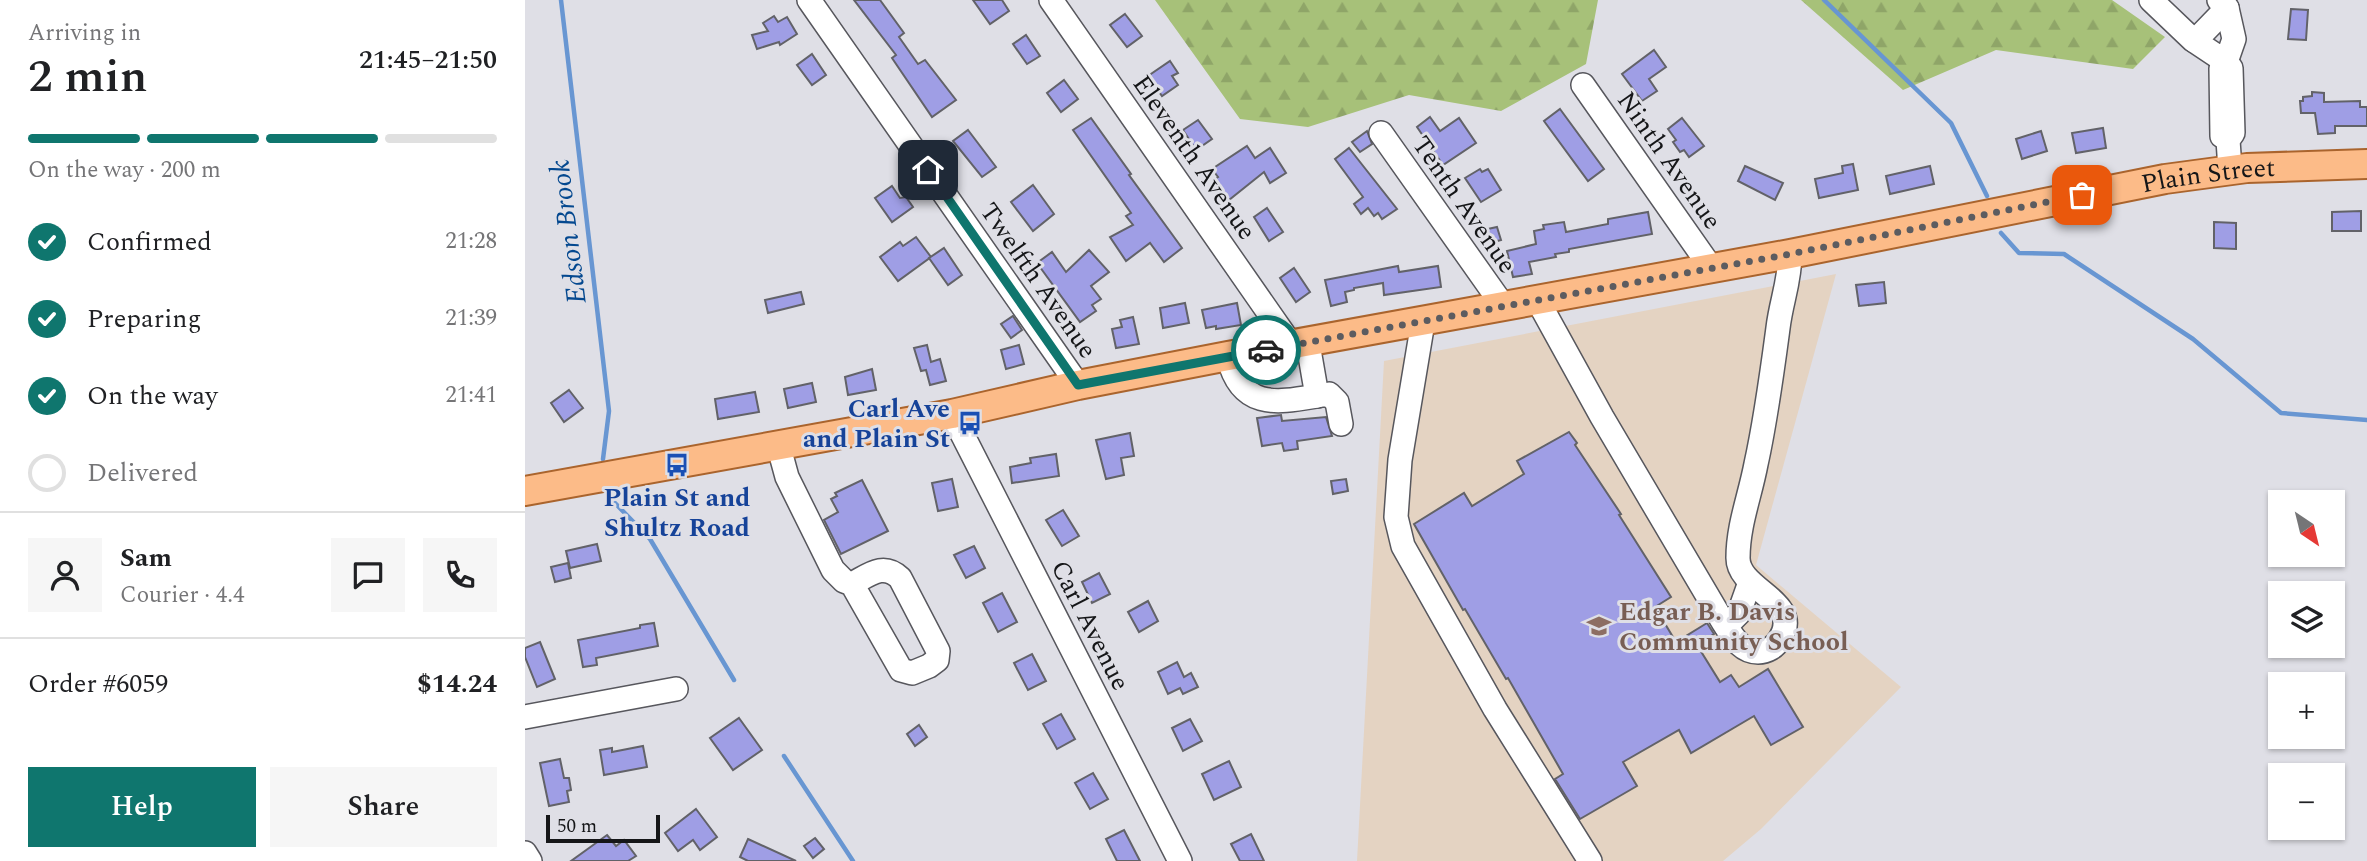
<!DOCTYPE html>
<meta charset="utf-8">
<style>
:root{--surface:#fff;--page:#f6f6f6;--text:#202124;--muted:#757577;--line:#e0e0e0;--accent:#0f766e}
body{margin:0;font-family:Spectral,serif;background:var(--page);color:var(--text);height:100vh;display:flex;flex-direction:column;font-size:26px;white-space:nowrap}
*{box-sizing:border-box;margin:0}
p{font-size:23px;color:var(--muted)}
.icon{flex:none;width:38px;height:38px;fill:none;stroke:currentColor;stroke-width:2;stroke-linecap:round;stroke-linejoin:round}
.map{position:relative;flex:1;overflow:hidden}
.drawer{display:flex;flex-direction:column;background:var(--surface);width:525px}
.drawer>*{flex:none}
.needle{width:46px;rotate:145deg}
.fabs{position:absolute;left:1743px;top:490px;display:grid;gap:14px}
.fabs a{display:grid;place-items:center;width:77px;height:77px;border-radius:0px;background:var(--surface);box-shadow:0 2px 5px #0004;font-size:35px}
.scale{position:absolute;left:21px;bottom:18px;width:114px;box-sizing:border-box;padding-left:7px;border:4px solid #151618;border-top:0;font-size:19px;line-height:24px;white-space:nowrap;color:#151618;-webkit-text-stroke:5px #dfdfe6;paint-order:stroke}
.pin{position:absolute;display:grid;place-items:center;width:60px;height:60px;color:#fff;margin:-30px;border-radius:14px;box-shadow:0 4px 10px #0006}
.courier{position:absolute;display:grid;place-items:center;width:70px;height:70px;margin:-35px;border:5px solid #0f766e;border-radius:50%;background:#fff;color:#222;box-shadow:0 2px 9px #0007}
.summary em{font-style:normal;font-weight:600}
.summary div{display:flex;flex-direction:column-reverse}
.summary{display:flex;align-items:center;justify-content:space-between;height:119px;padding:0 28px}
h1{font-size:46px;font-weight:600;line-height:52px}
.bar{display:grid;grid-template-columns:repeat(4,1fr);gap:10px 7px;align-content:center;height:84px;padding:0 28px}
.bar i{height:9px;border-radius:5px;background:var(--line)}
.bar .on{background:var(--accent)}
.bar p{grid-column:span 4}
.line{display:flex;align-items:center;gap:18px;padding:0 28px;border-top:2px solid var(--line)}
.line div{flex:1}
.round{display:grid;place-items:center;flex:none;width:74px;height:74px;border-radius:0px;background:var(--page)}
ol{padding:0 28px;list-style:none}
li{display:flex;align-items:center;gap:21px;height:77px}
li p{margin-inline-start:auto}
li .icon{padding:7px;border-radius:50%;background:var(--accent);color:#fff;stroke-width:4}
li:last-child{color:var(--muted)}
li i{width:38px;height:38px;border:4px solid var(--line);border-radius:50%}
.action{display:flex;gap:14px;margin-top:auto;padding:14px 28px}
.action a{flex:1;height:80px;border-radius:0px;background:var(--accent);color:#fff;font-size:28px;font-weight:600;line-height:80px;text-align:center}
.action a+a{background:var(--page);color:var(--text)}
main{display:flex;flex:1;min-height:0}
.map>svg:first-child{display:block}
.education{fill:#e4d3c2}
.forest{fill:url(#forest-firs)}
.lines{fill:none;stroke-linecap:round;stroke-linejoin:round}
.stream{stroke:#6896d2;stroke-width:4.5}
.building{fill:#9f9ee5;stroke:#626268;stroke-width:2}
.minor-casing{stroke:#57575d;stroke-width:26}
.major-casing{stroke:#aa642d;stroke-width:32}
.minor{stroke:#fff;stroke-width:23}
.major{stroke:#fcbb88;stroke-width:28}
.done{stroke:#5c5c60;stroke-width:7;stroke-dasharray:0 12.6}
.route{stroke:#0f766e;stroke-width:9}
.labels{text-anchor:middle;stroke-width:6;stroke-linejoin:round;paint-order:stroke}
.street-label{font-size:26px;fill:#151618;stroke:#dfdfe6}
.transit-label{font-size:26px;font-weight:bold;fill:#164399;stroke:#dfdfe6;text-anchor:end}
.education-label{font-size:26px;font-weight:bold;fill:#785e54;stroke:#dfdfe6;text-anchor:start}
.water-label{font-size:28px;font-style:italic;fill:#04488f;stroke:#dfdfe6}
</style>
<main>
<section class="drawer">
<div class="summary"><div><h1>2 min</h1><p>Arriving in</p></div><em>21:45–21:50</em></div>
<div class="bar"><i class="on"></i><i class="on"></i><i class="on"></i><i></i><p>On the way · 200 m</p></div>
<ol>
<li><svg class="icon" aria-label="check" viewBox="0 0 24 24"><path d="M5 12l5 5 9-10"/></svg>Confirmed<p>21:28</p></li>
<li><svg class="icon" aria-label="check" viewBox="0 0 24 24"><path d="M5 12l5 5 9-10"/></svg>Preparing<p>21:39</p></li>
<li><svg class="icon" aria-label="check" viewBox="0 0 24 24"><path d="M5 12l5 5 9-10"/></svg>On the way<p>21:41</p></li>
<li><i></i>Delivered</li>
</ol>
<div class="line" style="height:126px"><a class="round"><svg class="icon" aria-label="person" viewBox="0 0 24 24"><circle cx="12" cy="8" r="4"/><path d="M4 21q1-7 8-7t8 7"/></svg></a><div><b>Sam</b><p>Courier · 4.4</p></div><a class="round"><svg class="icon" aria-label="chat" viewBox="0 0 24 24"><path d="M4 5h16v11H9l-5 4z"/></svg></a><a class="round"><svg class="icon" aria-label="phone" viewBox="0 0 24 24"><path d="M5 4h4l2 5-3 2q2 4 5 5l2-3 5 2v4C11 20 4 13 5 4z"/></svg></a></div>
<div class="line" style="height:91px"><div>Order #6059</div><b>$14.24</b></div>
<div class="action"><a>Help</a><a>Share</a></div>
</section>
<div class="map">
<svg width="1842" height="861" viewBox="0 0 1842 861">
<defs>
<pattern id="forest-firs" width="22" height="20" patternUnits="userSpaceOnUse" patternTransform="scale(1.75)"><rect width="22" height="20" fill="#a7c179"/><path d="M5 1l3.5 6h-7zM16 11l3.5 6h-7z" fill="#8fa568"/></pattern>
</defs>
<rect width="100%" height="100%" fill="#dfdfe6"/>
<!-- education -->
<path class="education" d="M1311,274L1231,565L1376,687L1236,829L1198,861H832L859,361Z"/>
<!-- forest -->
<g class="forest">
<path d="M630,0H1073L1061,64L976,111L884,95L783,127L715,119Z"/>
<path d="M1276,0H1587L1640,37L1608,69L1471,50L1378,90Z"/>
</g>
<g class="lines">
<!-- stream -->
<g class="stream">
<path d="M36,0L84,411L78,459"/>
<path d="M1299,0L1426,123L1462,196"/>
<path d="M1476,233L1494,253L1539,254L1668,339L1756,413L1842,420"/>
<path d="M89,502L125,539L209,680"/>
<path d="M259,756L328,861"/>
</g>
</g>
<!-- building -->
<g class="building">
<path d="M329,0H355L379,33L374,37L393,64L400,60L431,100L407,117L367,58L371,55Z"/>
<path d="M448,0H477L484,11L465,24Z"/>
<path d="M1766,9L1783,10L1781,40L1763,39Z"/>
<path d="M600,14L617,36L602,47L585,25Z"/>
<path d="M249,16L253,22L262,17L272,34L255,45L254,42L232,49L227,35L243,31L238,23Z"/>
<path d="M501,35L515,56L502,64L488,44Z"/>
<path d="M1129,50L1141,67L1124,79L1132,91L1117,101L1097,74Z"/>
<path d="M287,54L301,75L287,85L272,65Z"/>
<path d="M645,61L653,73L647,76L653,85L637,96L623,76Z"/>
<path d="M539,80L553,99L536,112L522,93Z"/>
<path d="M1787,92L1799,93V102L1835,101V107H1842V126H1810V133L1793,134L1790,113H1776L1775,101H1778V97L1787,96Z"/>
<path d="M1035,109L1079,169L1063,181L1019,121Z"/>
<path d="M905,117L915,131L934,118L951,143L918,165L892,127Z"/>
<path d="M566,118L606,174L604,175L657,248L639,262L625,243L601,261L585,237L608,225L601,216L606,213L548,130Z"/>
<path d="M1157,118L1179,146L1164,157L1159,150L1155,152L1148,142L1151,140L1143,129Z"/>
<path d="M673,120L687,139L671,150L658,130Z"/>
<path d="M1578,128L1581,148L1551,153L1547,133Z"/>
<path d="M443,130L471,167L457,177L428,141Z"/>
<path d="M842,131L847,144L835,152L827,142Z"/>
<path d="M1516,131L1522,151L1497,159L1491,139Z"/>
<path d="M722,146L730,158L745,148L761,173L745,183L739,172L704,200L690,179L693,177L687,169Z"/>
<path d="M824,148L872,209L857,219L853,213L849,216L843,208L836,214L829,204L838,197L810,159Z"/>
<path d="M1328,164L1333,190L1294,198L1290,179L1318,173L1317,166Z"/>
<path d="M1220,166L1258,183L1250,200L1213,181Z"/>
<path d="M1405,166L1409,184L1365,194L1361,176Z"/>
<path d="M955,169L957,172L963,169L976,190L956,202L940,178Z"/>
<path d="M508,185L529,214L508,231L486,202Z"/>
<path d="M367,186L375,198L381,197L388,207L367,222L350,198Z"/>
<path d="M742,208L758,232L744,241L729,217Z"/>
<path d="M1836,211V231H1807V212Z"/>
<path d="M1123,212L1127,234L1044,249V252L1030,254L1031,257L1004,262L1007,274L988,277L982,251L1011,244L1009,231L1019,229L1018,225L1039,222L1041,232L1083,224V219Z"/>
<path d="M1689,222L1711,223V249L1689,248Z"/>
<path d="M972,227L976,240L961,244L958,230Z"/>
<path d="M391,237L406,257L373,281L355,257L375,242L378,246Z"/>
<path d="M419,248L437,275L423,285L404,258Z"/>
<path d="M564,250L584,272L566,286L576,299L567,305L571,311L555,322L512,263L527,252L541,272Z"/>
<path d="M873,266L874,272L913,266L916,287L859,295L858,283L829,288V290L820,292L822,302L806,306L800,280Z"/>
<path d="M769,268L785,292L771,302L755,278Z"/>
<path d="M1359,282L1361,303L1334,306L1331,285Z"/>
<path d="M276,292L279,304L243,313L240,300Z"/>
<path d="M660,303L664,323L638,328L635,308Z"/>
<path d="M712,303L716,325L691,329V326L681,328L677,310Z"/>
<path d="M488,316L497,330L486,338L476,324Z"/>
<path d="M608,317L614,344L591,348L587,329L597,327L595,320Z"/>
<path d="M402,345L406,362L415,359L421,381L405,385L401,370L396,371L389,348Z"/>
<path d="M494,345L499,364L481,369L476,350Z"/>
<path d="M347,369L351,390L323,395L320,377Z"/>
<path d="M287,383L291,402L263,408L259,389Z"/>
<path d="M44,390L58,408L39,422L26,403Z"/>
<path d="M230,392L234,412L193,419L190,399Z"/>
<path d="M756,415L757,421L801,417L807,436L772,441L773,449L759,451L757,443L737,446L732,418Z"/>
<path d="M1044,432L1052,443L1050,445L1096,514L1094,515L1146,597L1130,607L1151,642L1182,623L1189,634L1172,645L1195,682L1206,675L1214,687L1243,669L1278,727L1246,745L1229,716L1166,753L1154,730L1098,762L1112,786L1055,819L1030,779L1038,774L983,678L981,679L940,609L938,610L889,524L939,493L947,506L999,474L992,461Z"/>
<path d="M605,433L609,456L596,458L599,475L581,479L571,440Z"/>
<path d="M531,454L534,476L487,483L485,467L506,463L505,458Z"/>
<path d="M427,479L433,507L413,511L407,483Z"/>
<path d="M821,479L823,491L808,494L806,481Z"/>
<path d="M337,480L363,531L316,554L299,520L313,512L306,499L312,496L310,493Z"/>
<path d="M538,510L554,536L537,546L521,520Z"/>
<path d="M72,544L76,561L45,568L41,551Z"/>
<path d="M449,546L460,568L441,578L429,555Z"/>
<path d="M43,563L46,578L30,582L26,567Z"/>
<path d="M574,573L585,594L567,603L557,582Z"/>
<path d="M477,593L492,622L473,632L458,603Z"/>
<path d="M623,601L633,621L614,632L603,612Z"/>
<path d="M129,623L133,646L71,658L72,665L58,667L53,640L115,628V625Z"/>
<path d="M15,642L30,679L12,687L0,657V648Z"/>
<path d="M507,654L521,681L503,690L489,663Z"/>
<path d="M652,662L659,677L666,673L673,687L658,694L655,688L643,694L633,672Z"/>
<path d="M536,714L550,739L532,749L518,724Z"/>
<path d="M214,718L237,750L208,770L185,738Z"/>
<path d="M665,719L677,741L658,751L647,728Z"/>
<path d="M394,725L402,737L390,746L382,734Z"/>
<path d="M118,746L122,767L79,775L75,750L87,748V752Z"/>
<path d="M35,759L39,778H44L46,790L42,791L44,802L24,806L15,763Z"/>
<path d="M704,761L716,787L689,800L677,774Z"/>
<path d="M568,773L583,799L565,809L550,783Z"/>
<path d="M171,809L192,837L175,850L168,840L153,851L140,833Z"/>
<path d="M599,830L615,861H592L581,839Z"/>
<path d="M726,834L739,861H715L706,844Z"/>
<path d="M82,835L91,846L99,840L111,856L103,861H46Z"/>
<path d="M290,838L299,849L288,858L279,846Z"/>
<path d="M223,839L271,861H223L215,857Z"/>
</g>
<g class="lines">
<!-- minor casing -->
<g class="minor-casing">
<g id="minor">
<path d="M284,0L553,385"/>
<path d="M526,0L767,346"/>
<path d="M1626,0L1668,40L1701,62L1709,39L1702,8L1694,0"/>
<path d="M1670,41L1702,8"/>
<path d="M1058,85L1187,269"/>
<path d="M856,133L979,307"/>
<path d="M1703,140L1708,133L1706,68L1701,62L1696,68L1697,136L1703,140L1705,169"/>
<path d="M1013,301L1077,417L1198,622C1207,635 1215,652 1233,652C1242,652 1250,647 1255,639C1279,601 1213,591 1213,558C1213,525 1225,496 1231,464C1241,419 1247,373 1253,328C1256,302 1265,281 1265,254"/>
<path d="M898,322L875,460L871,517L878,546L970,709L1065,861"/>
<path d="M783,344L792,396"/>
<path d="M703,356C717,415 758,401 804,394L812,402L816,424"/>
<path d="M427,414L655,861"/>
<path d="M253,444L262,477L308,570L319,581L327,584L376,670L387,673L404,666L412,660L413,651L375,578C358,562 344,575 327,584"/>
<path d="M1201,626L1214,613L1225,582"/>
<path d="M0,717L151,689"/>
<path d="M0,853L5,861"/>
</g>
</g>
<!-- major casing -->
<g class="major-casing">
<g id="major">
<path id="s1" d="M0,491L427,414L553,385L703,356L1265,254L1640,179L1722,168L1842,164"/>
</g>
</g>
<!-- minor -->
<use href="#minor" class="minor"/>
<!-- major -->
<use href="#major" class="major"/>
</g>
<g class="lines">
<!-- done -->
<path class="done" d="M741,350L1265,254L1557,195"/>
<!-- route -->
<path class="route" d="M403,170L553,385L741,350"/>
</g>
<!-- icons -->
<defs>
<g id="bus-bare" transform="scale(1.89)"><path d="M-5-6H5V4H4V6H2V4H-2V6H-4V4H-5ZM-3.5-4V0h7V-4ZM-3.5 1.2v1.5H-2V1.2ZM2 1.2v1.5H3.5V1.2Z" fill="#1a4fb4" stroke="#dfdfe6" stroke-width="2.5" paint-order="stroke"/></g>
<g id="school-bare" transform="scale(1.89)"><path d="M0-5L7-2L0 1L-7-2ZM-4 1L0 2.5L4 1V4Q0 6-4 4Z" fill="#8d6e63" stroke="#dfdfe6" stroke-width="2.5" paint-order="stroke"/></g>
</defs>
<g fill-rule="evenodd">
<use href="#bus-bare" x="445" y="423"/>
<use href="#bus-bare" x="152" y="465"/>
<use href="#school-bare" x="1074" y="626"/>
</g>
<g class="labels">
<!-- street labels -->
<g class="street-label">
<text transform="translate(670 157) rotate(55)" y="9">Eleventh Avenue</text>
<text transform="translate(1145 160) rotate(55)" y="9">Ninth Avenue</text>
<text dy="9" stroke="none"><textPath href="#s1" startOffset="1713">Plain Street</textPath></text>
<text transform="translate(940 204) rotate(55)" y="9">Tenth Avenue</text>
<text transform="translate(514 280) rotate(55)" y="9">Twelfth Avenue</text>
<text transform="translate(566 625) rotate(63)" y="9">Carl Avenue</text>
</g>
<!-- transit labels -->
<g class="transit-label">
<text x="425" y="417">Carl Ave<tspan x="425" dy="30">and Plain St</tspan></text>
<text x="152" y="506" text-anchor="middle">Plain St and<tspan x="152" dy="30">Shultz Road</tspan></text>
</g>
<!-- education labels -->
<g class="education-label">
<text x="1094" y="620">Edgar B. Davis<tspan x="1094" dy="30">Community School</tspan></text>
</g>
<!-- water labels -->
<g class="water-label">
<text transform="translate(42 232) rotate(-97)" y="10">Edson Brook</text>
</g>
</g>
</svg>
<div class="fabs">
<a><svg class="needle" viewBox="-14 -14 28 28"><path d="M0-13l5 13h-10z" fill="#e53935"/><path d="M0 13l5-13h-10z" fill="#757577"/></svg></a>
<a><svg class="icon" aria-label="layers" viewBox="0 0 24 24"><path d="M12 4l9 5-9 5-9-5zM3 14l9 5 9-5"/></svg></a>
<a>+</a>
<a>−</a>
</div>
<div class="scale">50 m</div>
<div class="pin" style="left:1557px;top:195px;background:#ea580c"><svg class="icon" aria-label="bag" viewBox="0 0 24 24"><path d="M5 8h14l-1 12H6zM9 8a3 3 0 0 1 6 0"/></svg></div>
<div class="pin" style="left:403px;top:170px;background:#1f2937"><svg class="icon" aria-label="home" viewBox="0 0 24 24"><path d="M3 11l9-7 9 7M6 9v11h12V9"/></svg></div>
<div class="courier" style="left:741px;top:350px"><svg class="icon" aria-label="car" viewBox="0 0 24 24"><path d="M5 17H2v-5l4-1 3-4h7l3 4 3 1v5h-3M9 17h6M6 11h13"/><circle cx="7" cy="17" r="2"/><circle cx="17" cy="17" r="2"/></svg></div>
</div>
</main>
